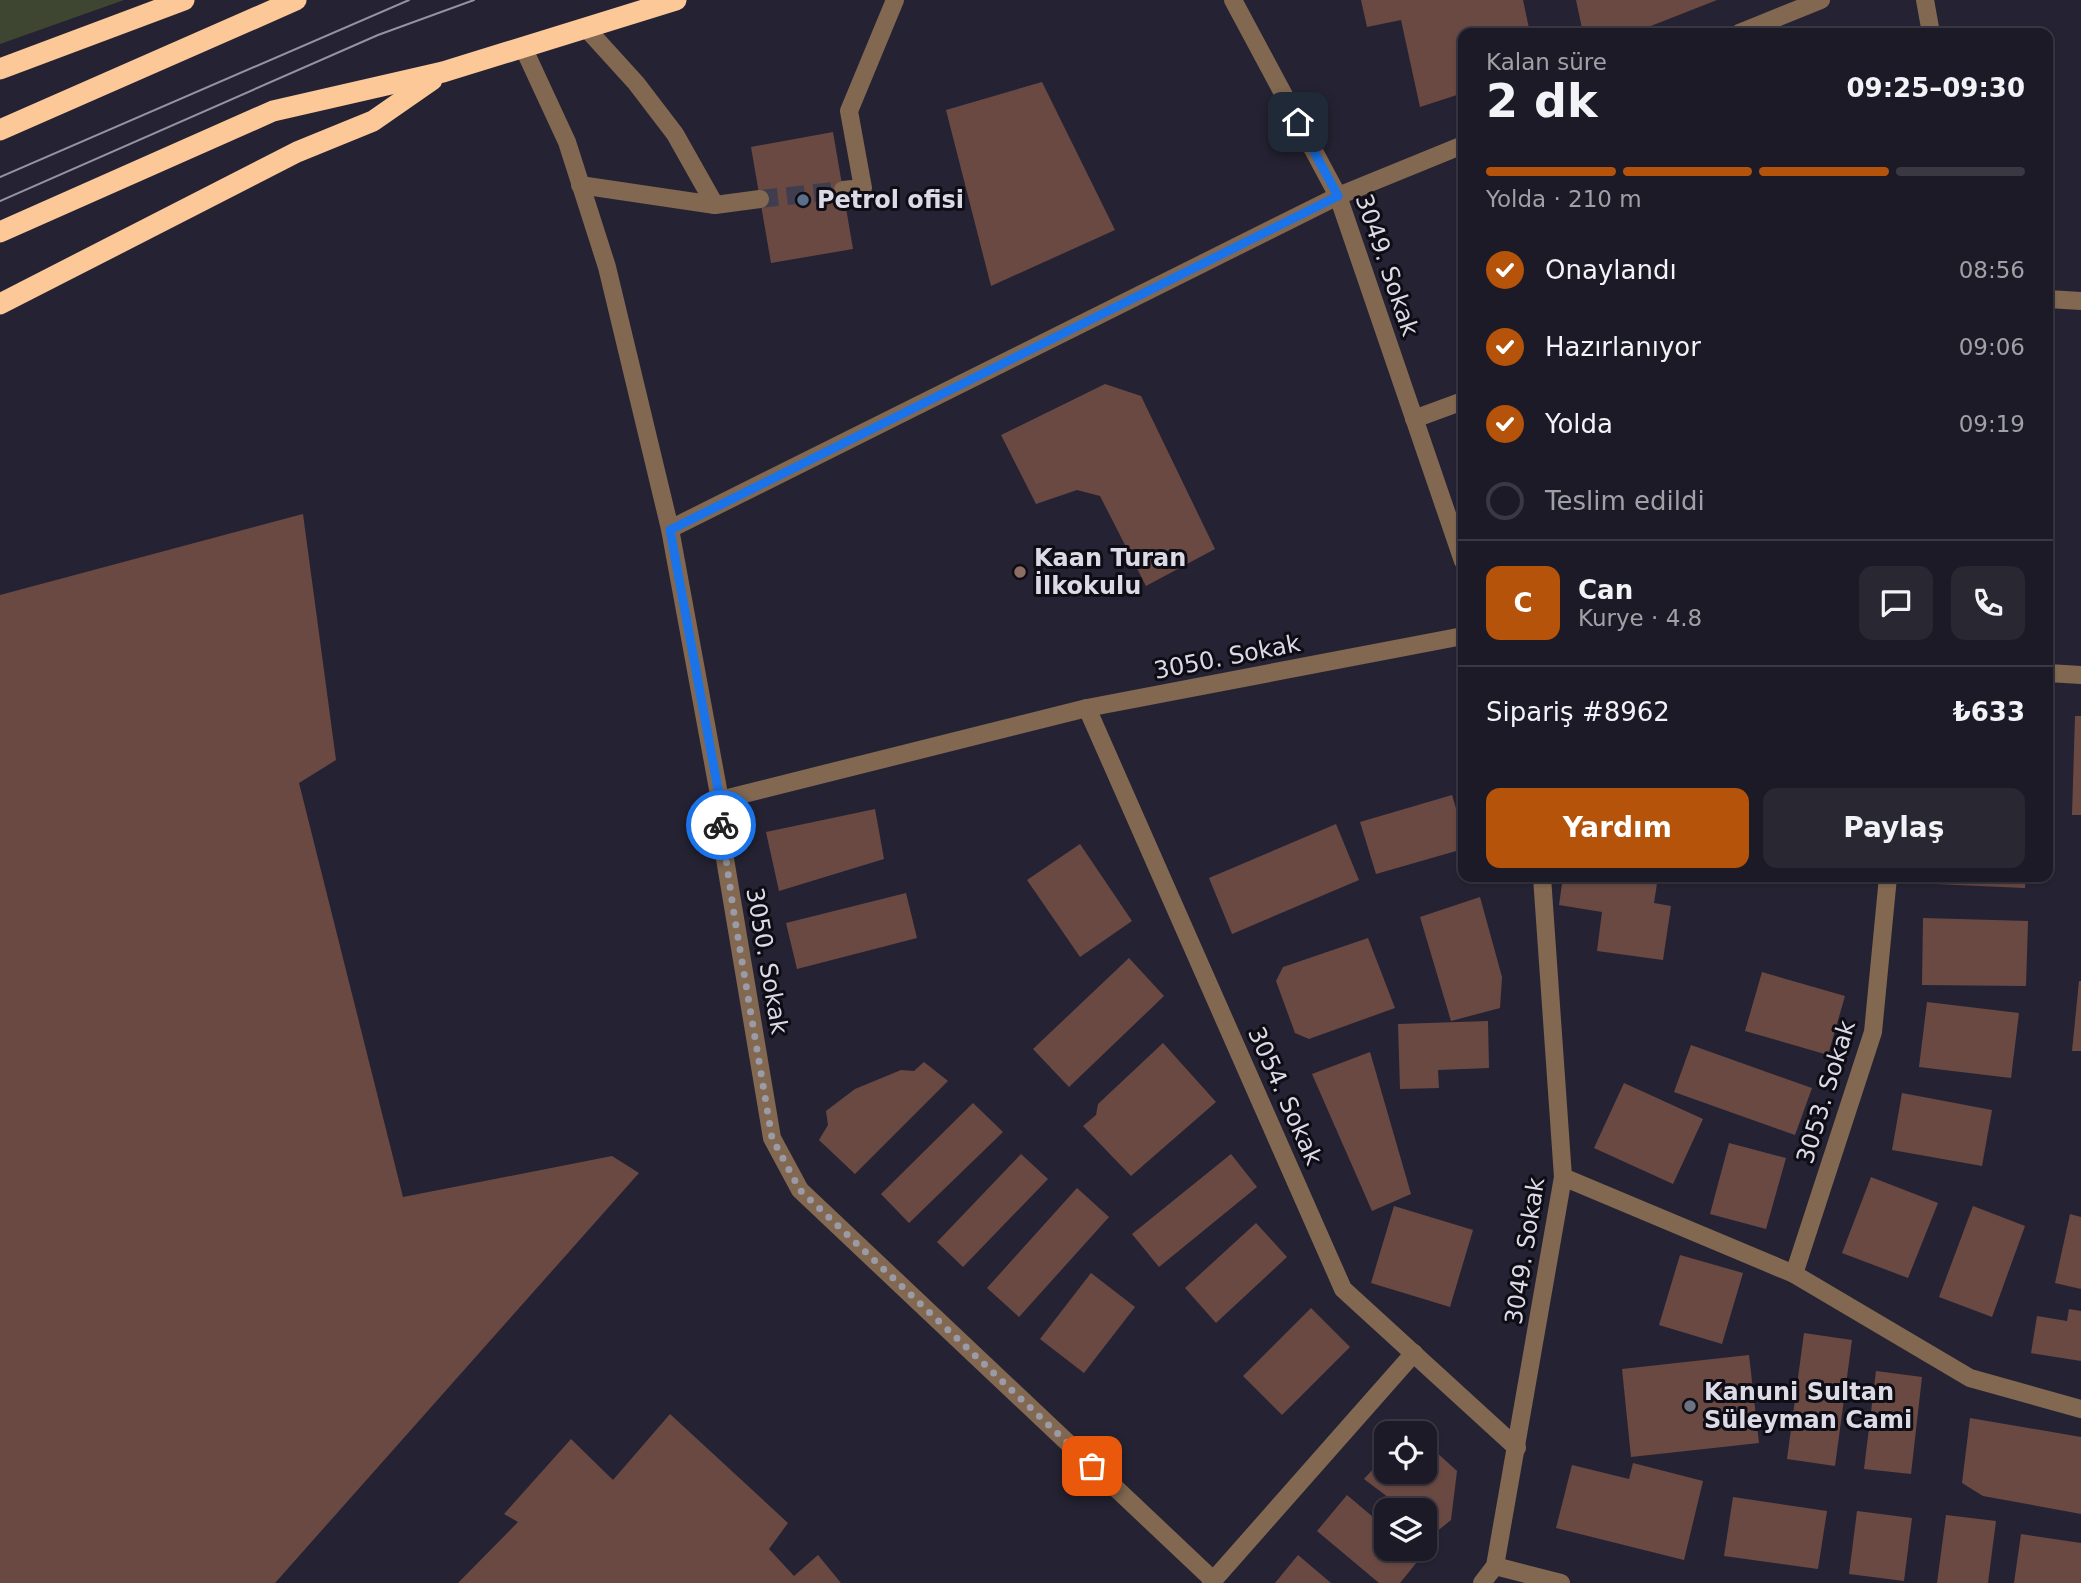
<!DOCTYPE html>
<html lang="tr">
<meta charset="utf-8">
<style>
:root{--surface:#1c1a26;--page:#292732;--text:#f1f3f6;--muted:#a0a1a7;--line:#3a3843;--accent:#b45309}
body{margin:0;font-family:"DejaVu Sans",sans-serif;background:var(--page);color:var(--text);height:100vh;display:flex;flex-direction:column;font-size:26px;white-space:nowrap}
*{box-sizing:border-box;margin:0}
p{font-size:23px;color:var(--muted)}
.icon{flex:none;width:38px;height:38px;fill:none;stroke:currentColor;stroke-width:2;stroke-linecap:round;stroke-linejoin:round}
.map{position:relative;flex:1;overflow:hidden}
.sheet{position:absolute;left:1458px;top:28px;width:595px;height:854px;display:flex;flex-direction:column;background:var(--surface);border-radius:14px;box-shadow:0 2px 5px #0004,0 0 0 2px var(--line)}
.sheet>*{flex:none}
.fabs{position:absolute;left:1374px;top:1421px;display:grid;gap:14px}
.fabs a{display:grid;place-items:center;width:63px;height:63px;border-radius:14px;background:var(--surface);box-shadow:0 2px 5px #0004,0 0 0 2px var(--line);font-size:35px}
.pin{position:absolute;display:grid;place-items:center;width:60px;height:60px;color:#fff;margin:-30px;border-radius:14px;box-shadow:0 4px 10px #0006}
.courier{position:absolute;display:grid;place-items:center;width:70px;height:70px;margin:-35px;border:5px solid #1a73e8;border-radius:50%;background:#fff;color:#222;box-shadow:0 2px 9px #0007}
.headline em{font-style:normal;font-weight:800}
.headline div{display:flex;flex-direction:column-reverse}
.headline{display:flex;align-items:center;justify-content:space-between;height:119px;padding:0 28px}
h1{font-size:46px;font-weight:800;line-height:52px}
.bar{display:grid;grid-template-columns:repeat(4,1fr);gap:10px 7px;align-content:center;height:84px;padding:0 28px}
.bar i{height:9px;border-radius:5px;background:var(--line)}
.bar .selected{background:var(--accent)}
.bar p{grid-column:span 4}
.line{display:flex;align-items:center;gap:18px;padding:0 28px;border-top:2px solid var(--line)}
.line div{flex:1}
.round{display:grid;place-items:center;flex:none;width:74px;height:74px;border-radius:14px;background:var(--page)}
ol{padding:0 28px;list-style:none}
li{display:flex;align-items:center;gap:21px;height:77px}
li p{margin-inline-start:auto}
li .icon{padding:7px;border-radius:50%;background:var(--accent);color:#fff;stroke-width:4}
li:last-child{color:var(--muted)}
li i{width:38px;height:38px;border:4px solid var(--line);border-radius:50%}
.button{display:flex;gap:14px;margin-top:auto;padding:14px 28px}
.button a{flex:1;height:80px;border-radius:14px;background:var(--accent);color:#fff;font-size:28px;font-weight:800;line-height:80px;text-align:center}
.button a+a{background:var(--page);color:var(--text)}
.map>svg:first-child{display:block}
.green{fill:#3e4632}
.building{fill:#6a4943}
.lines{fill:none;stroke-linecap:round;stroke-linejoin:round}
.minor-tunnel{stroke:#403e4e;stroke-width:18;stroke-dasharray:18 9;stroke-linecap:butt}
.minor{stroke:#826850;stroke-width:18}
.highway{stroke:#fcc898;stroke-width:21}
.tram{stroke:#9593a0;stroke-width:2}
.done{stroke:#9b9aa7;stroke-width:7;stroke-dasharray:0 12.6}
.route{stroke:#1a73e8;stroke-width:9}
.service-dot{fill:#5c6f8a;stroke:#0e0d15;stroke-width:2.5}
.education-dot{fill:#8d6e63;stroke:#0e0d15;stroke-width:2.5}
.worship-dot{fill:#6b7280;stroke:#0e0d15;stroke-width:2.5}
.labels{text-anchor:middle;stroke-width:6;stroke-linejoin:round;paint-order:stroke}
.poi-label{font-size:24px;font-weight:bold;fill:#dbdae5;stroke:#0e0d15;text-anchor:start}
.street-label{font-size:24px;fill:#dbdae5;stroke:#0e0d15}
</style>
<div class="map">
<svg width="2081" height="1583" viewBox="0 0 2081 1583">
<rect width="100%" height="100%" fill="#252333"/>
<!-- green -->
<path class="green" d="M0,0H124L0,44Z"/>
<!-- building -->
<g class="building">
<path d="M1361,0H1523L1530,33H1463V93L1420,107L1401,20L1367,27Z"/>
<path d="M1576,0H1717L1633,33H1583Z"/>
<path d="M1042,82L1115,230L991,286L946,110Z"/>
<path d="M833,132L853,249L771,263L751,147Z"/>
<path d="M1105,384L1141,396L1215,549L1146,586L1100,496L1077,490L1036,504L1001,435Z"/>
<path d="M303,514L336,760L299,783L403,1197L612,1156L639,1173L275,1583H0V595Z"/>
<path d="M2075,716H2081V815H2072Z"/>
<path d="M1452,795L1463,831V849L1376,874L1360,822Z"/>
<path d="M875,809L884,859L779,891L766,832Z"/>
<path d="M1336,824L1359,880L1232,934L1209,878Z"/>
<path d="M1080,844L1132,921L1080,957L1027,880Z"/>
<path d="M1563,877H1658L1654,903L1671,906L1663,960L1597,951L1602,912L1559,905Z"/>
<path d="M1934,877H2026L2025,888L1934,884Z"/>
<path d="M906,893L917,938L797,969L786,923Z"/>
<path d="M1480,897L1502,977L1500,1008L1451,1021L1420,917Z"/>
<path d="M1923,918L2028,921L2026,986L1922,985Z"/>
<path d="M1368,938L1395,1008L1309,1039L1295,1033L1276,981L1283,967Z"/>
<path d="M1129,958L1164,996L1069,1087L1033,1049Z"/>
<path d="M1762,972L1845,996L1828,1055L1745,1031Z"/>
<path d="M2079,981H2081V1051H2072Z"/>
<path d="M1927,1002L2019,1013L2011,1078L1919,1067Z"/>
<path d="M1488,1021L1489,1068L1438,1070L1439,1088L1400,1089L1398,1024Z"/>
<path d="M1163,1043L1216,1102L1131,1176L1083,1126L1096,1115L1098,1104Z"/>
<path d="M1691,1045L1812,1088L1795,1135L1674,1092Z"/>
<path d="M1370,1052L1411,1194L1372,1211L1312,1074Z"/>
<path d="M924,1062L948,1081L855,1174L819,1140L828,1125L826,1111L855,1089L901,1070L914,1071Z"/>
<path d="M1624,1083L1703,1119L1673,1184L1594,1148Z"/>
<path d="M1902,1093L1992,1110L1982,1166L1892,1150Z"/>
<path d="M973,1103L1003,1132L909,1223L881,1194Z"/>
<path d="M1729,1143L1786,1158L1766,1229L1710,1214Z"/>
<path d="M1021,1154L1048,1179L963,1267L937,1242Z"/>
<path d="M1231,1154L1257,1187L1159,1267L1132,1234Z"/>
<path d="M1871,1177L1938,1203L1908,1278L1842,1253Z"/>
<path d="M1077,1188L1109,1217L1019,1317L987,1288Z"/>
<path d="M1394,1206L1473,1230L1450,1307L1371,1283Z"/>
<path d="M1973,1206L2025,1226L1992,1317L1939,1297Z"/>
<path d="M2070,1214L2081,1217V1289L2055,1283Z"/>
<path d="M1256,1223L1287,1257L1216,1323L1185,1288Z"/>
<path d="M1680,1255L1743,1273L1722,1344L1659,1325Z"/>
<path d="M1091,1273L1135,1307L1084,1373L1040,1339Z"/>
<path d="M1311,1308L1350,1347L1282,1415L1243,1376Z"/>
<path d="M2069,1309L2081,1311V1361L2031,1353L2037,1316L2067,1321Z"/>
<path d="M1804,1333L1852,1340L1835,1466L1787,1459Z"/>
<path d="M1749,1355L1759,1443L1631,1457L1622,1369Z"/>
<path d="M1876,1371L1922,1377L1911,1474L1864,1469Z"/>
<path d="M670,1414L788,1523L769,1549L794,1576L818,1555L841,1583H458L518,1522L504,1514L571,1439L613,1480Z"/>
<path d="M1970,1418L2081,1437V1514L1983,1496L1962,1483Z"/>
<path d="M1424,1441L1457,1471L1451,1520L1435,1533L1424,1525V1510H1405L1364,1479L1386,1455V1472H1424Z"/>
<path d="M1633,1463L1703,1481L1684,1560L1556,1528L1572,1465L1629,1479Z"/>
<path d="M1347,1495L1386,1528V1549H1411L1421,1557L1400,1583H1379L1317,1531Z"/>
<path d="M1733,1497L1827,1511L1818,1569L1724,1556Z"/>
<path d="M1857,1511L1912,1518L1904,1581L1849,1574Z"/>
<path d="M1946,1515L1996,1521L1988,1583H1937Z"/>
<path d="M2021,1534L2081,1543V1583H2014Z"/>
<path d="M1298,1555L1331,1583H1275Z"/>
</g>
<g class="lines">
<!-- minor-tunnel -->
<path class="minor-tunnel" d="M760,199L843,190"/>
<!-- minor -->
<g class="minor">
<path d="M1233,0L1338,196L1463,561"/>
<path d="M1925,0L1931,33"/>
<path d="M586,28L636,83L675,134L715,205L760,199"/>
<path d="M1739,33L1821,0"/>
<path d="M523,47L567,142L607,267L670,529"/>
<path d="M580,185L715,205"/>
<path d="M843,190L863,188L849,111L895,0"/>
<path d="M2048,299L2081,301"/>
<path d="M1414,419L1463,401"/>
<path d="M2048,673L2081,675"/>
<path d="M1087,708L1343,1289L1517,1448"/>
<path d="M720,800L670,529L1338,196L1463,145"/>
<path d="M1563,1177L1794,1274L1970,1378L2081,1409"/>
<path d="M1794,1274L1873,1032L1888,877"/>
<path d="M1495,1566L1561,1583"/>
<path d="M1213,1580L800,1190L772,1138L722,841L720,800L1087,708L1463,636"/>
<path d="M1211,1583L1414,1353"/>
<path d="M1482,1583L1495,1566L1563,1177L1542,877"/>
</g>
<!-- highway -->
<g class="highway">
<path d="M0,69L184,0"/>
<path d="M0,130L296,0"/>
<path d="M0,232L273,111L443,72L676,0"/>
<path d="M0,304L297,152L373,121L432,80"/>
</g>
<!-- tram -->
<g class="tram">
<path d="M0,177L409,0"/>
<path d="M0,201L378,35L474,0"/>
</g>
</g>
<g class="lines">
<!-- done -->
<path class="done" d="M721,825L734,914L772,1138L800,1190L1092,1466"/>
<!-- route -->
<path class="route" d="M721,825L720,800L670,530L1338,196L1298,122"/>
</g>
<!-- markers -->
<circle class="service-dot" cx="803" cy="200" r="7"/>
<circle class="education-dot" cx="1020" cy="572" r="7"/>
<circle class="worship-dot" cx="1690" cy="1406" r="7"/>
<g class="labels">
<!-- poi labels -->
<g class="poi-label">
<text x="817" y="208">Petrol ofisi</text>
<text x="1034" y="566">Kaan Turan<tspan x="1034" dy="28">İlkokulu</tspan></text>
<text x="1704" y="1400">Kanuni Sultan<tspan x="1704" dy="28">Süleyman Cami</tspan></text>
</g>
<!-- street labels -->
<g class="street-label">
<text transform="translate(1387 265) rotate(71)" y="8">3049. Sokak</text>
<text transform="translate(1227 657) rotate(-11)" y="8">3050. Sokak</text>
<text transform="translate(767 961) rotate(80)" y="8">3050. Sokak</text>
<text transform="translate(1826 1092) rotate(-73)" y="8">3053. Sokak</text>
<text transform="translate(1285 1096) rotate(66)" y="8">3054. Sokak</text>
<text transform="translate(1525 1251) rotate(-81)" y="8">3049. Sokak</text>
</g>
</g>
</svg>
<div class="fabs">
<a><svg class="icon" aria-label="locate" viewBox="0 0 24 24"><circle cx="12" cy="12" r="6"/><path d="M12 2v4M12 18v4M2 12h4M18 12h4"/></svg></a>
<a><svg class="icon" aria-label="layers" viewBox="0 0 24 24"><path d="M12 4l9 5-9 5-9-5zM3 14l9 5 9-5"/></svg></a>
</div>
<div class="pin" style="left:1092px;top:1466px;background:#ea580c"><svg class="icon" aria-label="bag" viewBox="0 0 24 24"><path d="M5 8h14l-1 12H6zM9 8a3 3 0 0 1 6 0"/></svg></div>
<div class="pin" style="left:1298px;top:122px;background:#1f2937"><svg class="icon" aria-label="home" viewBox="0 0 24 24"><path d="M3 11l9-7 9 7M6 9v11h12V9"/></svg></div>
<div class="courier" style="left:721px;top:825px"><svg class="icon" aria-label="bike" viewBox="0 0 24 24"><circle cx="6" cy="16" r="4"/><circle cx="18" cy="16" r="4"/><path d="M6 16l4-8h5l3 8M10 8l3 8H6M13 5h3"/></svg></div>
<section class="sheet">
<div class="headline"><div><h1>2 dk</h1><p>Kalan süre</p></div><em>09:25–09:30</em></div>
<div class="bar"><i class="selected"></i><i class="selected"></i><i class="selected"></i><i></i><p>Yolda · 210 m</p></div>
<ol>
<li><svg class="icon" aria-label="check" viewBox="0 0 24 24"><path d="M5 12l5 5 9-10"/></svg>Onaylandı<p>08:56</p></li>
<li><svg class="icon" aria-label="check" viewBox="0 0 24 24"><path d="M5 12l5 5 9-10"/></svg>Hazırlanıyor<p>09:06</p></li>
<li><svg class="icon" aria-label="check" viewBox="0 0 24 24"><path d="M5 12l5 5 9-10"/></svg>Yolda<p>09:19</p></li>
<li><i></i>Teslim edildi</li>
</ol>
<div class="line" style="height:126px"><b class="round" style="background:var(--accent);color:#fff">C</b><div><b>Can</b><p>Kurye · 4.8</p></div><a class="round"><svg class="icon" aria-label="chat" viewBox="0 0 24 24"><path d="M4 5h16v11H9l-5 4z"/></svg></a><a class="round"><svg class="icon" aria-label="phone" viewBox="0 0 24 24"><path d="M5 4h4l2 5-3 2q2 4 5 5l2-3 5 2v4C11 20 4 13 5 4z"/></svg></a></div>
<div class="line" style="height:91px"><div>Sipariş #8962</div><b>₺633</b></div>
<div class="button"><a>Yardım</a><a>Paylaş</a></div>
</section>
</div>
